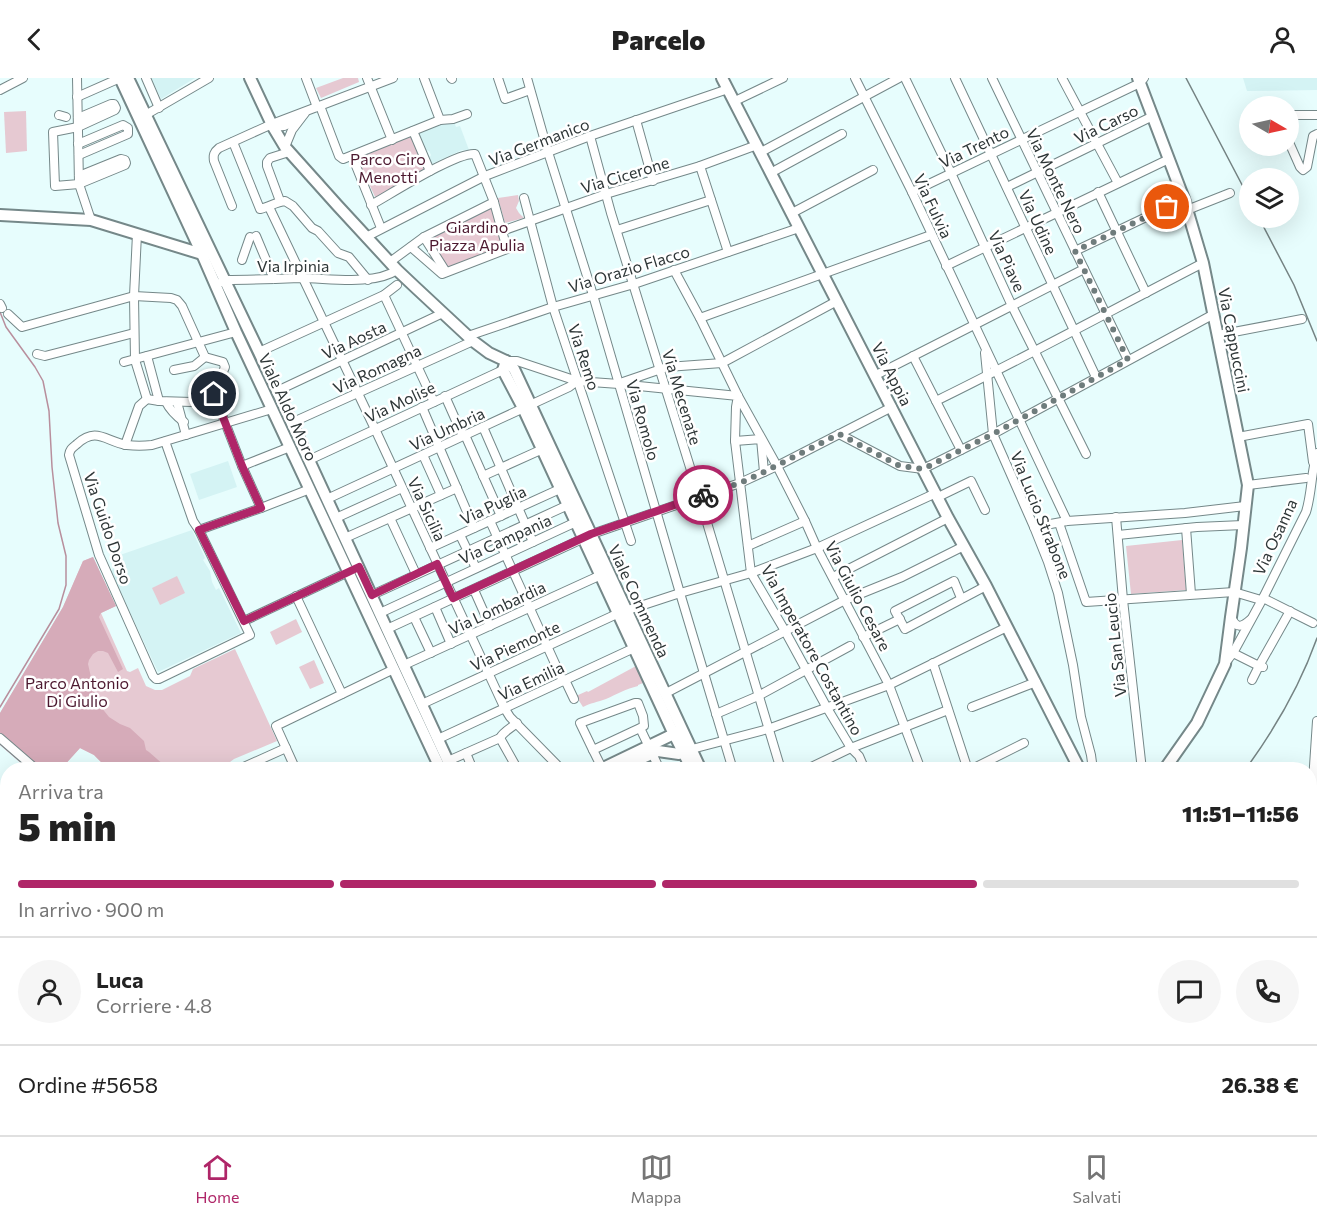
<!DOCTYPE html>
<html lang="it">
<meta charset="utf-8">
<style>
:root{--surface:#fff;--page:#f6f6f6;--text:#222;--muted:#767676;--line:#e0e0e0;--accent:#af2668}
body{margin:0;font-family:Commissioner,sans-serif;background:var(--page);color:var(--text);height:100vh;display:flex;flex-direction:column;font-size:22px;white-space:nowrap}
*{box-sizing:border-box;margin:0}
p{font-size:20px;color:var(--muted)}
.icon{flex:none;width:33px;height:33px;fill:none;stroke:currentColor;stroke-width:2;stroke-linecap:round;stroke-linejoin:round}
.map{position:relative;flex:1;overflow:hidden}
.side{position:absolute;left:0px;top:684px;width:1317px;height:374px;display:flex;flex-direction:column;background:var(--surface);border-radius:24px 24px 0 0;box-shadow:0 6px 24px #0002}
.side>*{flex:none}
.needle{width:39px;rotate:99deg}
.fabs{position:absolute;left:1239px;top:18px;display:grid;gap:12px}
.fabs a{display:grid;place-items:center;width:60px;height:60px;border-radius:50%;background:var(--surface);box-shadow:0 6px 24px #0002;font-size:30px}
.pin{position:absolute;display:grid;place-items:center;width:51px;height:51px;color:#fff;margin:-26px;border:3px solid #fff;border-radius:50%;box-shadow:0 2px 6px #0007}
.courier{position:absolute;display:grid;place-items:center;width:60px;height:60px;margin:-30px;border:4px solid #af2668;border-radius:50%;background:#fff;color:#222;box-shadow:0 2px 8px #0007}
.summary em{font-style:normal;font-weight:800}
.summary div{display:flex;flex-direction:column-reverse}
.summary{display:flex;align-items:center;justify-content:space-between;height:102px;padding:0 18px}
h1{font-size:39px;font-weight:800;line-height:45px}
.bar{display:grid;grid-template-columns:repeat(4,1fr);gap:9px 6px;align-content:center;height:72px;padding:0 18px}
.bar i{height:8px;border-radius:4px;background:var(--line)}
.bar .selected{background:var(--accent)}
.bar p{grid-column:span 4}
.line{display:flex;align-items:center;gap:15px;padding:0 18px;border-top:2px solid var(--line)}
.line div{flex:1}
.round{display:grid;place-items:center;flex:none;width:63px;height:63px;border-radius:32px;background:var(--page)}
header{display:flex;justify-content:space-between;align-items:center;height:78px;padding:0 18px;background:var(--surface);font-size:27px;font-weight:800}
.menu{display:flex;justify-content:space-around;align-items:center;height:84px;border-top:2px solid var(--line);background:var(--surface);font-size:16px;color:var(--muted)}
.menu a{display:grid;justify-items:center;gap:3px}
.menu .selected{color:var(--accent)}
.map>svg:first-child{display:block}
.built{fill:#d4f3f4}
.green{fill:#e6c9d2}
.forest{fill:#d6abb9}
.lines{fill:none;stroke-linecap:round;stroke-linejoin:round}
.stream{stroke:#b88f9d;stroke-width:1.5}
.street-casing{stroke:#758889;stroke-width:10}
.secondary-casing{stroke:#758889;stroke-width:14}
.street{stroke:#fff;stroke-width:8}
.secondary{stroke:#fff;stroke-width:10}
.rail{stroke:#758383;stroke-width:1.5}
.secondary-bridge-casing{stroke:#758889;stroke-width:14;stroke-linecap:butt}
.secondary-bridge{stroke:#fff;stroke-width:10}
.done{stroke:#6f7c7c;stroke-width:6;stroke-dasharray:0 10.8}
.route{stroke:#af2668;stroke-width:8}
.labels{text-anchor:middle;stroke-width:5;stroke-linejoin:round;paint-order:stroke}
.street-label{font-size:16px;fill:#2e3637;stroke:#fff}
.park-label{font-size:16px;fill:#4c182f;stroke:#fff}
</style>
<header><svg class="icon" aria-label="back" viewBox="0 0 24 24"><path d="M15 5l-7 7 7 7"/></svg>Parcelo<svg class="icon" aria-label="person" viewBox="0 0 24 24"><circle cx="12" cy="8" r="4"/><path d="M4 21q1-7 8-7t8 7"/></svg></header>
<div class="map">
<svg width="1317" height="1057" viewBox="0 0 1317 1057">
<rect width="100%" height="100%" fill="#e7fdfd"/>
<!-- built -->
<g class="built">
<path d="M151,0H195L161,21Z"/>
<path d="M1243,0H1317V12L1247,13Z"/>
<path d="M454,44L456,49L460,48L469,72H462L431,86L429,81L431,77L429,73L425,72L418,55L441,45Z"/>
<path d="M228,383L237,409L199,422L190,396Z"/>
<path d="M192,452L205,480L203,482L210,493L212,504L216,512L219,510L241,555L158,594L111,494L120,477Z"/>
<path d="M458,1050H583L582,1056L583,1057H456Z"/>
</g>
<!-- green -->
<g class="green">
<path d="M343,0H358L359,4L321,20L316,10Z"/>
<path d="M26,33L27,73L6,75L4,34Z"/>
<path d="M413,57L427,94L376,121L360,86L365,76Z"/>
<path d="M518,117L519,123L516,130L519,135L524,140L505,145L498,120Z"/>
<path d="M492,129L503,169L447,193L428,160Z"/>
<path d="M1182,462L1186,512L1131,516L1126,468Z"/>
<path d="M93,479L116,528L101,535L127,593L130,594L138,590L146,608L155,612H162L190,598L193,591L235,571L277,663L234,681L230,684L228,691H108L94,677L80,670L61,691L0,635L63,529L83,483Z"/>
<path d="M177,498L185,515L160,527L152,510Z"/>
<path d="M296,541L302,554L276,567L270,554Z"/>
<path d="M314,582L324,605L310,611L299,589Z"/>
<path d="M636,588L643,605L638,607V608C626,611 617,616 606,621C598,624 590,625 583,629L576,618L587,613L588,614Z"/>
</g>
<!-- forest -->
<path class="forest" d="M93,479L116,528L101,535L99,539L123,591L118,594L108,575L103,573H98L93,576L89,582L88,586L95,617L101,629L109,639L120,646L130,650L144,663L146,672L149,674L165,688L175,685L180,691H108L94,677L80,670L61,691H41L0,657V635L63,529L83,483Z"/>
<g class="lines">
<!-- stream -->
<g class="stream">
<path d="M0,234L6,249L35,289L43,303L49,333L52,389L58,445L66,478V507L59,531L0,629"/>
<path d="M0,666L30,692"/>
<path d="M433,1050L436,1057"/>
</g>
<!-- street casing -->
<g class="street-casing">
<g id="street">
<path d="M77,0L79,106L91,142"/>
<path d="M146,0L159,30"/>
<path d="M306,0L317,29"/>
<path d="M367,0L392,62"/>
<path d="M424,0L440,42"/>
<path d="M451,0L452,1"/>
<path d="M498,0L505,21L530,12"/>
<path d="M527,0L548,74L593,217L680,515L733,692"/>
<path d="M855,0L912,114L1067,443"/>
<path d="M905,0L951,95L1012,228L1086,376"/>
<path d="M955,0L1096,299"/>
<path d="M992,0L1128,282"/>
<path d="M1062,0L1118,105"/>
<path d="M0,12L23,0"/>
<path d="M77,19L120,0"/>
<path d="M735,23L783,0"/>
<path d="M320,28L339,78L343,81L440,42L453,41L467,36"/>
<path d="M59,37L66,39"/>
<path d="M1288,37H1317"/>
<path d="M142,39L209,0"/>
<path d="M78,40L111,26H114L116,30L115,32L78,49L53,54L55,108L79,106L125,87L126,85L125,82L121,81L79,98"/>
<path d="M636,42L653,103"/>
<path d="M273,49L284,48L297,42"/>
<path d="M413,53L430,93"/>
<path d="M590,58L611,135L699,418L781,692"/>
<path d="M1288,62L1300,89L1303,92L1307,89L1313,58L1317,56"/>
<path d="M233,64L260,131C269,129 276,124 285,123L293,128L312,150L318,153L338,175L349,179L368,202"/>
<path d="M78,66L123,47L128,50V56L79,77"/>
<path d="M285,69L292,52L305,35"/>
<path d="M761,74L899,0"/>
<path d="M352,78L381,150"/>
<path d="M700,88L728,174"/>
<path d="M776,92L842,56"/>
<path d="M1007,109L1153,38"/>
<path d="M912,114L1140,5L1144,0"/>
<path d="M1098,114L1146,215"/>
<path d="M524,120L553,229L631,463"/>
<path d="M280,123L267,88V84L270,80L289,74"/>
<path d="M371,127C391,116 456,74 475,76L494,124L507,171L442,196L411,169"/>
<path d="M232,128L214,83C213,77 214,74 219,70L272,46L393,0"/>
<path d="M269,129L375,351L505,631L510,639L562,692"/>
<path d="M1187,132L1230,115"/>
<path d="M792,135L873,92"/>
<path d="M617,152L711,122"/>
<path d="M502,153L606,116L700,88L757,67"/>
<path d="M137,156L134,218L135,282L147,321"/>
<path d="M256,158L274,201"/>
<path d="M366,159L485,98L590,58L728,11"/>
<path d="M424,159L446,194"/>
<path d="M1075,173L1184,121"/>
<path d="M242,182L250,159"/>
<path d="M390,184L424,159L494,124"/>
<path d="M946,188L1169,81"/>
<path d="M674,192L700,240L738,318L777,388L805,443L817,470L889,607L921,692"/>
<path d="M221,204L225,202C250,202 275,201 300,200C329,200 373,208 397,192"/>
<path d="M384,217L434,324"/>
<path d="M0,226L2,230"/>
<path d="M8,236L22,249L134,218L171,220L177,222L182,228L205,279L223,284L225,289L214,316L192,324L159,323L147,321"/>
<path d="M700,240L931,157"/>
<path d="M1218,257L1302,241"/>
<path d="M468,258L553,229L634,206L799,150"/>
<path d="M259,274L384,217L397,207"/>
<path d="M985,275L993,356L1034,449L1048,484L1058,515L1073,587L1081,639L1091,677L1093,692"/>
<path d="M37,276L45,278L134,255"/>
<path d="M147,278L159,323"/>
<path d="M913,278L961,372"/>
<path d="M506,283H517L577,303L619,306L738,318L736,329L735,363L751,495L785,553L827,630L851,670L859,678L865,692"/>
<path d="M124,284L236,254"/>
<path d="M174,292L194,288L205,279"/>
<path d="M876,297L1084,191"/>
<path d="M623,304L667,289L722,285L837,223"/>
<path d="M277,313L443,235"/>
<path d="M214,316L242,388L261,430"/>
<path d="M445,318L461,354L465,357L501,438"/>
<path d="M936,323C1026,279 1114,231 1203,185"/>
<path d="M166,324C170,332 176,338 184,344"/>
<path d="M177,324L186,357"/>
<path d="M422,329L474,450"/>
<path d="M291,345L473,263"/>
<path d="M483,349L533,464"/>
<path d="M839,356L900,388L923,391L993,356L1214,236"/>
<path d="M1238,359L1308,346L1313,384"/>
<path d="M165,363L193,443L199,452L250,557L159,601H156L153,598L99,477L69,377C70,371 72,370 77,366C97,348 106,364 127,367C135,368 143,368 152,367L272,331"/>
<path d="M735,363L761,361L764,394"/>
<path d="M125,367L139,328L147,321"/>
<path d="M423,377L441,417"/>
<path d="M309,382L503,292"/>
<path d="M242,388L290,369"/>
<path d="M483,398L545,370"/>
<path d="M1248,407L1306,400"/>
<path d="M938,419L971,403L985,432"/>
<path d="M327,421L569,309L577,303"/>
<path d="M1116,439L1123,522L1142,692"/>
<path d="M336,440L402,410"/>
<path d="M390,440L416,496"/>
<path d="M490,443L563,603"/>
<path d="M1059,445L1086,524L1234,514L1261,522"/>
<path d="M1034,449L1067,443L1185,435L1245,428"/>
<path d="M1186,450L1191,516"/>
<path d="M199,452L261,430L310,411"/>
<path d="M460,457L476,490"/>
<path d="M1118,457L1197,449L1243,447"/>
<path d="M345,460L457,410"/>
<path d="M748,468L805,443"/>
<path d="M430,470L562,410"/>
<path d="M833,499L948,440"/>
<path d="M474,512L490,548"/>
<path d="M372,517L568,427"/>
<path d="M296,518L342,616"/>
<path d="M961,520L954,503L895,533L905,551L986,508"/>
<path d="M1263,520L1313,545"/>
<path d="M435,529L451,566"/>
<path d="M380,535L576,444"/>
<path d="M414,539L431,575"/>
<path d="M1231,539C1236,550 1241,550 1250,542"/>
<path d="M244,543L359,489"/>
<path d="M387,551L595,455L740,405L777,388L892,329"/>
<path d="M863,559L900,541"/>
<path d="M1233,575L1259,588L1290,533"/>
<path d="M1226,584L1233,575L1263,520L1306,434C1312,415 1311,394 1317,375"/>
<path d="M933,585L968,692"/>
<path d="M404,587L601,497"/>
<path d="M565,602L574,621"/>
<path d="M1252,602L1259,588L1263,589"/>
<path d="M666,615L845,522L902,499L964,468"/>
<path d="M422,626L619,535L680,515L751,495L817,470L936,415"/>
<path d="M972,629L1036,604"/>
<path d="M716,636L758,618L850,568"/>
<path d="M640,650L593,672L580,645L635,625H638L643,638L644,648L640,650L660,692"/>
<path d="M0,660L37,692"/>
<path d="M500,660C503,654 511,650 517,645"/>
<path d="M438,661L634,570"/>
<path d="M692,671L768,651L889,607L1007,549"/>
<path d="M593,672L603,692"/>
<path d="M466,675L473,692"/>
<path d="M448,683L500,660L518,692"/>
<path d="M237,692L286,670"/>
<path d="M296,692L276,648L394,591"/>
<path d="M805,692L851,670L948,632"/>
<path d="M970,692L1024,665"/>
<path d="M1313,703L1317,643"/>
<path d="M1310,782L1317,780"/>
<path d="M0,799L8,796"/>
<path d="M1310,919L1317,947"/>
<path d="M4,943L8,944"/>
<path d="M1310,970L1317,969"/>
<path d="M1310,1014L1317,1039"/>
<path d="M1310,1047L1317,1050"/>
<path d="M441,1050L443,1057"/>
<path d="M867,1050L869,1057"/>
<path d="M908,1050L911,1057"/>
<path d="M980,1050L982,1057"/>
<path d="M1053,1050L1056,1057"/>
<path d="M1181,1050L1183,1057"/>
<path d="M83,1057L85,1050"/>
<path d="M134,1057L137,1050"/>
<path d="M1093,1057L1114,1050"/>
<path d="M1250,1057L1271,1050"/>
</g>
</g>
<!-- secondary casing -->
<g class="secondary-casing">
<g id="secondary">
<path d="M120,0L202,176L236,254L441,692"/>
<path d="M128,0L259,274L452,692"/>
<path d="M250,0L273,49L285,69L337,127L397,192L415,209L473,263L489,275L506,283L514,291L701,692"/>
<path d="M722,0L948,440L986,508L1080,692"/>
<path d="M1138,0L1184,121L1203,185L1248,407L1241,470L1231,539L1225,586L1197,645L1164,692"/>
<path d="M0,137L91,142L202,176"/>
<path d="M506,283L503,292L523,330L671,650L692,692"/>
<path d="M599,692L680,653"/>
<path d="M616,692L658,673L679,676L688,672"/>
<path d="M1310,710L1317,708"/>
<path d="M0,760L8,768"/>
<path d="M1310,866L1317,863"/>
<path d="M1310,898L1317,895"/>
<path d="M0,1034L8,1036"/>
<path d="M0,1044L8,1047"/>
<path d="M18,1050L41,1057"/>
<path d="M49,1050L76,1057"/>
<path d="M102,1057L109,1051"/>
<path d="M117,1057L121,1050"/>
<path d="M836,1057L856,1050"/>
</g>
</g>
<!-- street -->
<use href="#street" class="street"/>
<!-- secondary -->
<use href="#secondary" class="secondary"/>
<!-- rail -->
<g class="rail">
<path d="M1186,0L1250,122"/>
<path d="M1259,140L1294,207L1317,263"/>
<path d="M1245,692C1275,651 1300,608 1317,560"/>
<path d="M497,1057L515,1050"/>
</g>
<!-- secondary-bridge casing -->
<g class="secondary-bridge-casing">
<g id="secondary-bridge">
<path d="M699,1050L706,1057"/>
<path d="M711,1050L718,1057"/>
</g>
</g>
<!-- secondary-bridge -->
<use href="#secondary-bridge" class="secondary-bridge"/>
</g>
<g class="lines">
<!-- done -->
<path class="done" d="M703,417L740,405L764,394L839,356L900,388L923,391L993,356L1128,282L1075,173L1167,129"/>
<!-- route -->
<path class="route" d="M214,316L242,388L261,430L199,452L244,543L359,489L372,517L437,486L453,520L591,456L703,417"/>
</g>
<g class="labels">
<!-- street labels -->
<g class="street-label">
<text transform="translate(1106 46) rotate(-26)" y="6">Via Carso</text>
<text transform="translate(539 64) rotate(-21)" y="6">Via Germanico</text>
<text transform="translate(974 69) rotate(-26)" y="6">Via Trento</text>
<text transform="translate(625 97) rotate(-17)" y="6">Via Cicerone</text>
<text transform="translate(1056 103) rotate(64)" y="6">Via Monte Nero</text>
<text transform="translate(933 128) rotate(65)" y="6">Via Fulvia</text>
<text transform="translate(1038 144) rotate(65)" y="6">Via Udine</text>
<text transform="translate(1007 183) rotate(65)" y="6">Via Piave</text>
<text x="293" y="194">Via Irpinia</text>
<text transform="translate(629 191) rotate(-17)" y="6">Via Orazio Flacco</text>
<text transform="translate(354 262) rotate(-25)" y="6">Via Aosta</text>
<text transform="translate(1234 262) rotate(79)" y="6">Via Cappuccini</text>
<text transform="translate(584 279) rotate(72)" y="6">Via Remo</text>
<text transform="translate(377 291) rotate(-25)" y="6">Via Romagna</text>
<text transform="translate(892 296) rotate(63)" y="6">Via Appia</text>
<text transform="translate(682 319) rotate(73)" y="6">Via Mecenate</text>
<text transform="translate(400 324) rotate(-25)" y="6">Via Molise</text>
<text transform="translate(288 329) rotate(65)" y="6">Viale Aldo Moro</text>
<text transform="translate(643 342) rotate(74)" y="6">Via Romolo</text>
<text transform="translate(447 351) rotate(-25)" y="6">Via Umbria</text>
<text transform="translate(493 427) rotate(-25)" y="6">Via Puglia</text>
<text transform="translate(427 431) rotate(65)" y="6">Via Sicilia</text>
<text transform="translate(1041 437) rotate(68)" y="6">Via Lucio Strabone</text>
<text transform="translate(108 450) rotate(71)" y="6">Via Guido Dorso</text>
<text transform="translate(1275 459) rotate(-65)" y="6">Via Osanna</text>
<text transform="translate(505 461) rotate(-24)" y="6">Via Campania</text>
<text transform="translate(858 518) rotate(62)" y="6">Via Giulio Cesare</text>
<text transform="translate(639 523) rotate(65)" y="6">Viale Commenda</text>
<text transform="translate(497 530) rotate(-25)" y="6">Via Lombardia</text>
<text transform="translate(1115 567) rotate(-96)" y="6">Via San Leucio</text>
<text transform="translate(515 568) rotate(-25)" y="6">Via Piemonte</text>
<text transform="translate(812 572) rotate(61)" y="6">Via Imperatore Costantino</text>
<text transform="translate(531 603) rotate(-25)" y="6">Via Emilia</text>
</g>
<!-- park labels -->
<g class="park-label">
<text x="388" y="87">Parco Ciro<tspan x="388" dy="18">Menotti</tspan></text>
<text x="477" y="155">Giardino<tspan x="477" dy="18">Piazza Apulia</tspan></text>
<text x="77" y="611">Parco Antonio<tspan x="77" dy="18">Di Giulio</tspan></text>
</g>
</g>
</svg>
<div class="fabs">
<a><svg class="needle" viewBox="-14 -14 28 28"><path d="M0-13l5 13h-10z" fill="#e53935"/><path d="M0 13l5-13h-10z" fill="#767676"/></svg></a>
<a><svg class="icon" aria-label="layers" viewBox="0 0 24 24"><path d="M12 4l9 5-9 5-9-5zM3 14l9 5 9-5"/></svg></a>
</div>
<div class="pin" style="left:1167px;top:129px;background:#ea580c"><svg class="icon" aria-label="bag" viewBox="0 0 24 24"><path d="M5 8h14l-1 12H6zM9 8a3 3 0 0 1 6 0"/></svg></div>
<div class="pin" style="left:214px;top:316px;background:#1f2937"><svg class="icon" aria-label="home" viewBox="0 0 24 24"><path d="M3 11l9-7 9 7M6 9v11h12V9"/></svg></div>
<div class="courier" style="left:703px;top:417px"><svg class="icon" aria-label="bike" viewBox="0 0 24 24"><circle cx="6" cy="16" r="4"/><circle cx="18" cy="16" r="4"/><path d="M6 16l4-8h5l3 8M10 8l3 8H6M13 5h3"/></svg></div>
<section class="side">
<div class="summary"><div><h1>5 min</h1><p>Arriva tra</p></div><em>11:51–11:56</em></div>
<div class="bar"><i class="selected"></i><i class="selected"></i><i class="selected"></i><i></i><p>In arrivo · 900 m</p></div>
<div class="line" style="height:108px"><a class="round"><svg class="icon" aria-label="person" viewBox="0 0 24 24"><circle cx="12" cy="8" r="4"/><path d="M4 21q1-7 8-7t8 7"/></svg></a><div><b>Luca</b><p>Corriere · 4.8</p></div><a class="round"><svg class="icon" aria-label="chat" viewBox="0 0 24 24"><path d="M4 5h16v11H9l-5 4z"/></svg></a><a class="round"><svg class="icon" aria-label="phone" viewBox="0 0 24 24"><path d="M5 4h4l2 5-3 2q2 4 5 5l2-3 5 2v4C11 20 4 13 5 4z"/></svg></a></div>
<div class="line" style="height:78px"><div>Ordine #5658</div><b>26.38 €</b></div>
</section>
</div>
<nav class="menu">
<a class="selected"><svg class="icon" aria-label="home" viewBox="0 0 24 24"><path d="M3 11l9-7 9 7M6 9v11h12V9"/></svg>Home</a>
<a><svg class="icon" aria-label="map" viewBox="0 0 24 24"><path d="M3 6l6-2 6 2 6-2v14l-6 2-6-2-6 2zM9 4v14M15 6v14"/></svg>Mappa</a>
<a><svg class="icon" aria-label="saved" viewBox="0 0 24 24"><path d="M7 4h10v16l-5-4-5 4z"/></svg>Salvati</a>
</nav>
